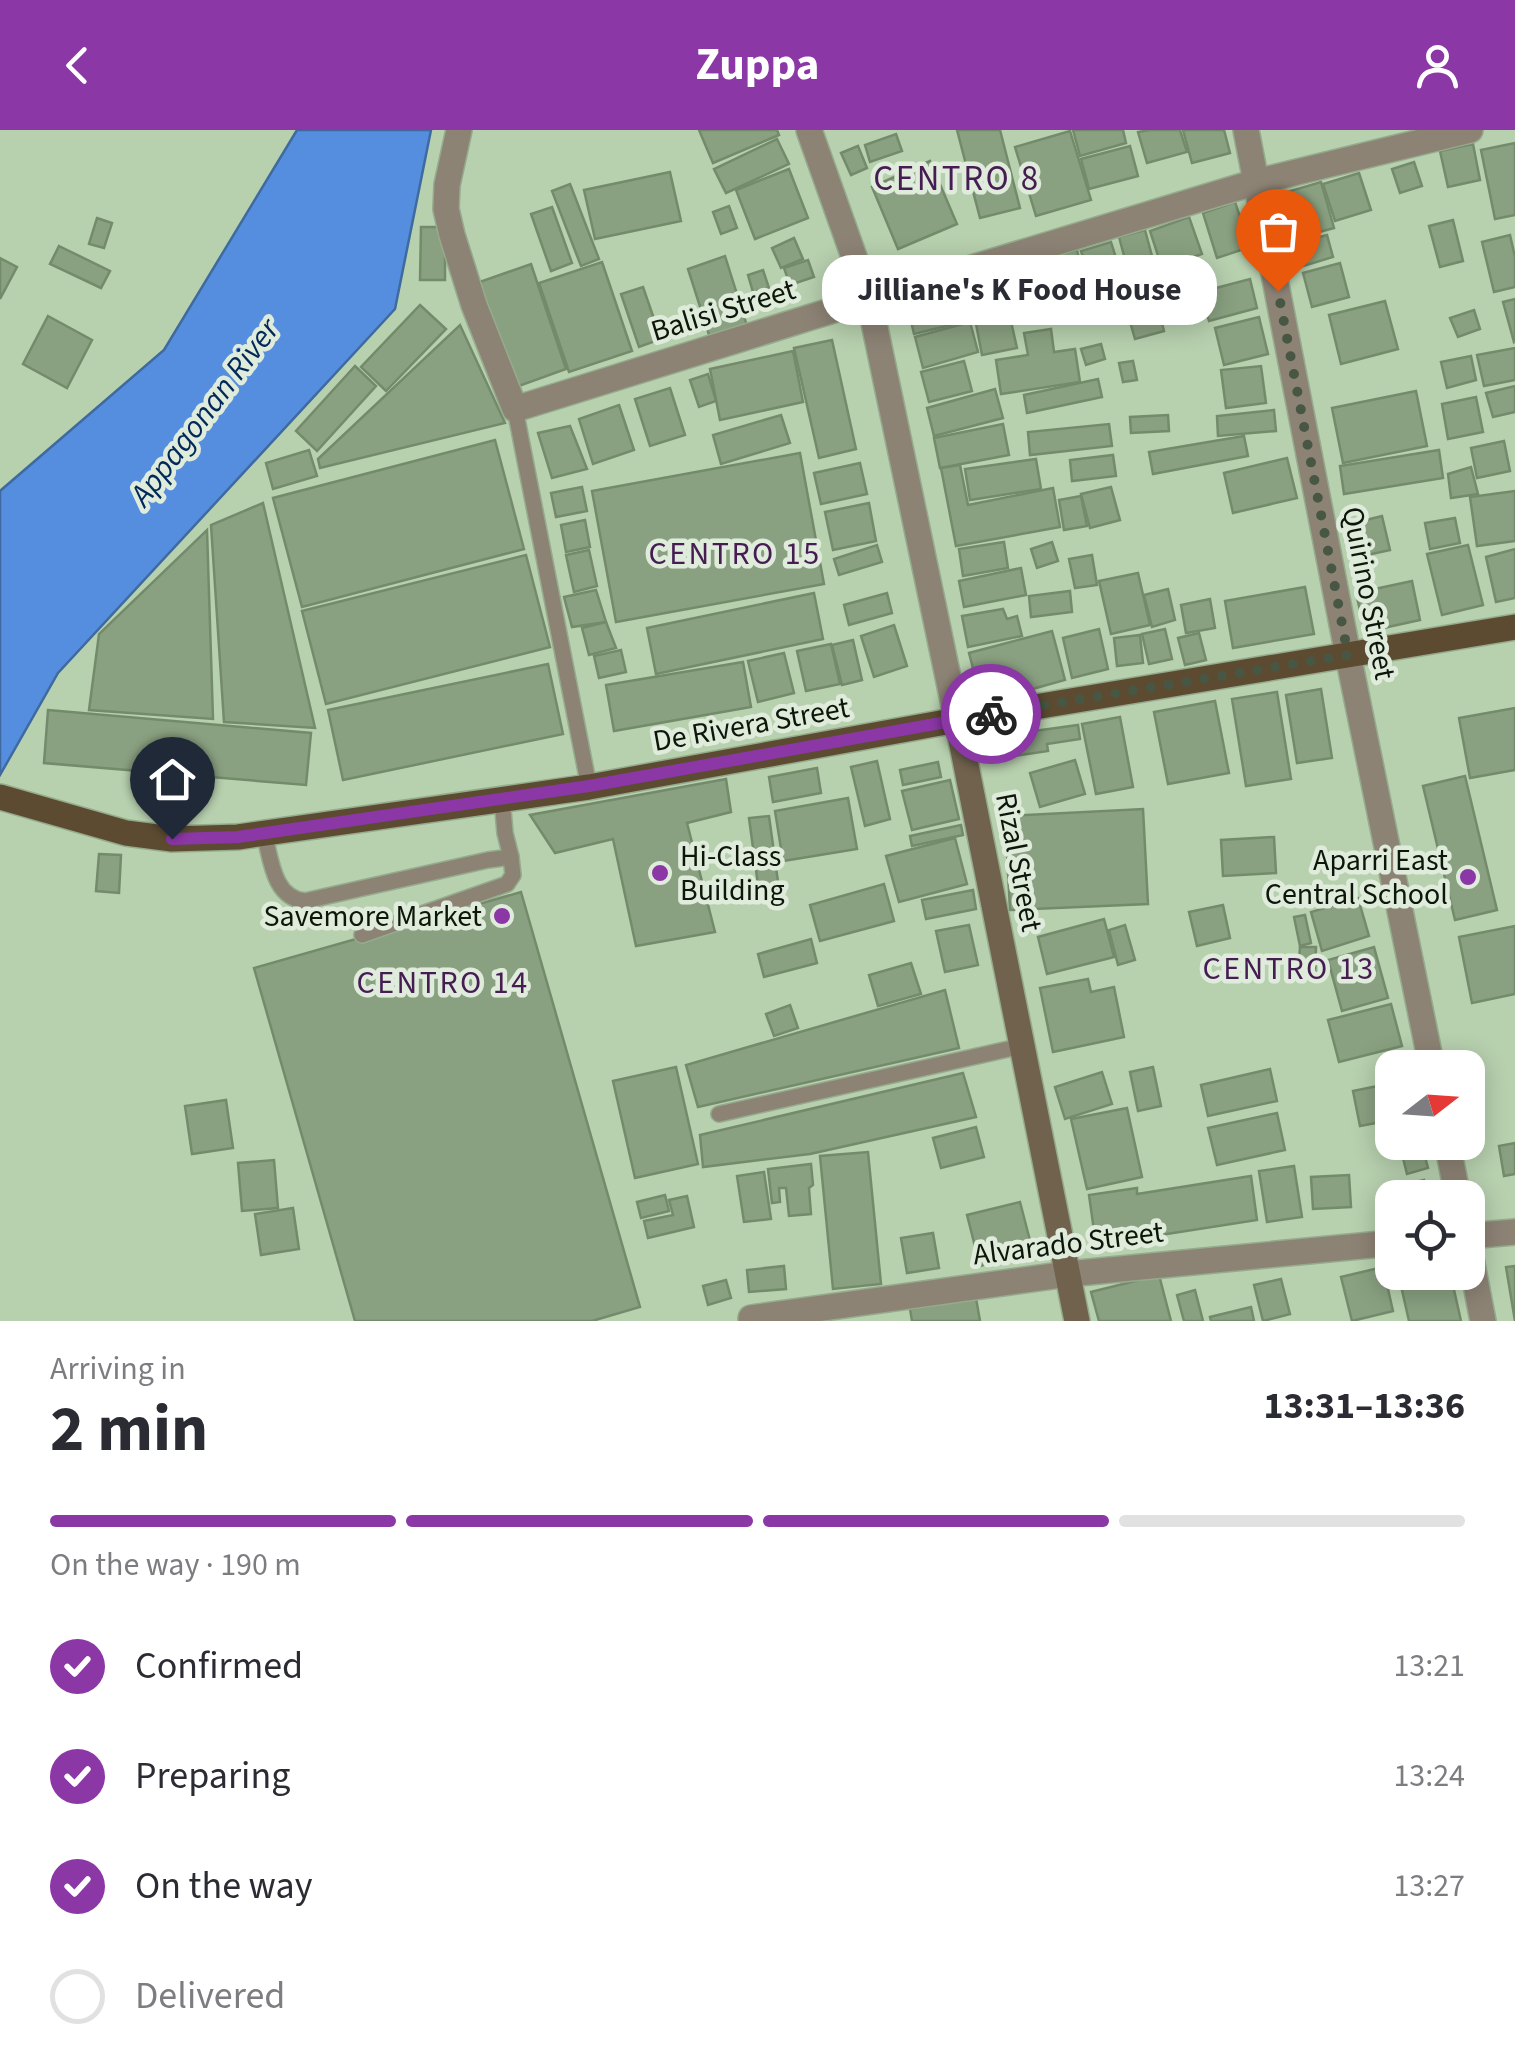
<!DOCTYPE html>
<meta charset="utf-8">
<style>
:root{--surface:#fff;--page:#f7f7f7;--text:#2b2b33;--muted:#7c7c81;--line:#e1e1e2;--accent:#8b37a6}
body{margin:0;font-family:"Source Sans 3",sans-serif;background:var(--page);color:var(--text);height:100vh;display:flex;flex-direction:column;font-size:38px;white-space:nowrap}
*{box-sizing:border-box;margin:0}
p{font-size:32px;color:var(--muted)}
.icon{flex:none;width:55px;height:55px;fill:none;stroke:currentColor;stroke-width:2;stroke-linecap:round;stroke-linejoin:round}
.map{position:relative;height:1191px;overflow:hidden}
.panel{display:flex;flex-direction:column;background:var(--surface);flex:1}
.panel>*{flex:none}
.needle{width:65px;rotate:73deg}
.controls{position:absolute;left:1375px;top:920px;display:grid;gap:20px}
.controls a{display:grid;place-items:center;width:110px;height:110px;border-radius:20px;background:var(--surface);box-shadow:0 5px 25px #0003;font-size:50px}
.pin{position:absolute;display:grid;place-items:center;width:85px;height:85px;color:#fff;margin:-102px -42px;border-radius:50% 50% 50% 0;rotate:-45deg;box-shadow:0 0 10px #0007}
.pin .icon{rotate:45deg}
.courier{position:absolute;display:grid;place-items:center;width:100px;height:100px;margin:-50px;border:8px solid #8b37a6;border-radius:50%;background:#fff;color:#222;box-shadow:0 2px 12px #0007}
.bubble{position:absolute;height:70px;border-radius:30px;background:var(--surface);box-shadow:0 5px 25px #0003;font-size:32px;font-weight:700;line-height:70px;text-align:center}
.summary em{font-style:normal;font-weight:700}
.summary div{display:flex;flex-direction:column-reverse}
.summary{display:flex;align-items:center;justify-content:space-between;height:170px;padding:0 50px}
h1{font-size:65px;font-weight:700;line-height:75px}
.bar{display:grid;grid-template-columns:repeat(4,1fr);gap:15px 10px;align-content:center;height:120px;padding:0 50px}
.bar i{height:12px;border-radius:8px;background:var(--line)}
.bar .active{background:var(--accent)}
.bar p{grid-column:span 4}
ol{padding:0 50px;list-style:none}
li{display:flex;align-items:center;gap:30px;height:110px}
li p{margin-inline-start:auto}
li .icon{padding:10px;border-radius:50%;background:var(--accent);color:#fff;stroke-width:4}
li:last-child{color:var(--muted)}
li i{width:55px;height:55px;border:5px solid var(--line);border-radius:50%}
header{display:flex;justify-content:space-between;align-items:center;height:130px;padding:0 50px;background:var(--accent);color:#fff;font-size:45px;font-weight:700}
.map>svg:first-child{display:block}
.water{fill:#558edf;stroke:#3f6a9f;stroke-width:2.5}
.building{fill:#8aa181;stroke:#748b6b;stroke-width:2.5}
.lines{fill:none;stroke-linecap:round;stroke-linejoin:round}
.service-casing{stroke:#95ab8d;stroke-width:18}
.minor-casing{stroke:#95ab8d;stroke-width:28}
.tertiary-casing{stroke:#95ab8d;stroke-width:28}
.secondary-casing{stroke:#95ab8d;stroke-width:28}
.primary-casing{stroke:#95ab8d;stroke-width:28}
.service{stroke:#8d8375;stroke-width:15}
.minor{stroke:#8d8375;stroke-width:25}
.tertiary{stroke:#8d8375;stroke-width:25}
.secondary{stroke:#70624d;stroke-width:25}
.primary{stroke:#5c4b31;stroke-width:25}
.done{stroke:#485743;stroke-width:10;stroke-dasharray:0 18}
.route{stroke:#8b37a6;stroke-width:12}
.poi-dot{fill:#8b37a6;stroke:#e0ecdb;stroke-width:4}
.labels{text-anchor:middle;stroke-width:9;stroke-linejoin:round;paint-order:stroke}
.street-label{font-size:30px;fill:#0d160a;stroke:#e0ecdb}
.poi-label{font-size:30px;fill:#0d160a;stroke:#e0ecdb;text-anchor:end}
.water-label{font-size:32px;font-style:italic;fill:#02285a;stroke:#e0ecdb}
.neighbourhood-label{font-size:32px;letter-spacing:2.5px;fill:#451d52;stroke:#e0ecdb}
.quarter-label{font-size:35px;letter-spacing:2.5px;fill:#451d52;stroke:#e0ecdb}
</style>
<header><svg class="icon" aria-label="back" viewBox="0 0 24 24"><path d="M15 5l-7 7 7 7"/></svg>Zuppa<svg class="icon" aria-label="person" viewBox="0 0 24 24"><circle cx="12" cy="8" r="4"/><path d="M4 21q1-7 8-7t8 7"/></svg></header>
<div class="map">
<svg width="1515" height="1191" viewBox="0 0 1515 1191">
<rect width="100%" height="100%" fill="#b7d0ae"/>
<!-- water -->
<path class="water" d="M297,0H431L395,179L58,543L0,645V361L164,220Z"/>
<!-- building -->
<g class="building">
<path d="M699,0H777L779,5L713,33Z"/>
<path d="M957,0H1000L1020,78L980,88Z"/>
<path d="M1073,0H1123L1126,13L1080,26Z"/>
<path d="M1150,0H1180L1187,22L1147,33L1138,2Z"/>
<path d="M1183,0H1224L1230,23L1192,33Z"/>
<path d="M1070,1L1091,70L1036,86L1015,17Z"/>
<path d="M896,4L902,21L870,32L865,15Z"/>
<path d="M777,9L789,34L726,63L714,39Z"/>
<path d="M1515,13V85L1495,89L1481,20Z"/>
<path d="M1473,14L1480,50L1448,57L1440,21Z"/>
<path d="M858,16L867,38L851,45L841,23Z"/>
<path d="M1130,16L1138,46L1089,59L1081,29Z"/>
<path d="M930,31L957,94L898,119L872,57Z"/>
<path d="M1414,32L1422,56L1400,63L1392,39Z"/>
<path d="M789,39L808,88L755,109L736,60Z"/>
<path d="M670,42L681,91L595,109L584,60Z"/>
<path d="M1359,43L1371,80L1335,91L1323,54Z"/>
<path d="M1321,52L1334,98L1293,109L1280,64Z"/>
<path d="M570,54L599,129L581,136L552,61Z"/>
<path d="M1235,72L1250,117L1217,128L1203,83Z"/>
<path d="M729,76L737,98L721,104L713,82Z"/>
<path d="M552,77L572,133L551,141L531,84Z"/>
<path d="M1189,87L1202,124L1162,138L1150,101Z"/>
<path d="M97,88L112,93L104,118L89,114Z"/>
<path d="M1453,90L1463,131L1440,137L1429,96Z"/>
<path d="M421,97H445V150H420Z"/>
<path d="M1145,100L1159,152L1133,159L1119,107Z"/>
<path d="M1327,105L1333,127L1297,138L1290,115Z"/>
<path d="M1510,105L1515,127V157L1494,162L1482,112Z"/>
<path d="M794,108L803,129L781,138L772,118Z"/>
<path d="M1111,112L1125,157L1095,166L1081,121Z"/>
<path d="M59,116L110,141L101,158L50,134Z"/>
<path d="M1077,120L1087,163L1051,171L1041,128Z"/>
<path d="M725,126L747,196L710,208L688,139Z"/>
<path d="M0,128L17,137L0,169Z"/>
<path d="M808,130L814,147L790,155L784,138Z"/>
<path d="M602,132L632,221L569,242L539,153Z"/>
<path d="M1191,133L1203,172L1173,181L1161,142Z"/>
<path d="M1340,133L1349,167L1312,177L1303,143Z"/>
<path d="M531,134L566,239L519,256L474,154Z"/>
<path d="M763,140L769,158L753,162L748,145Z"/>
<path d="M1013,140L1016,149L1028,145L1034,164L1017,170L1020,180L996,188L984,149Z"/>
<path d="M1250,149L1257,178L1209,191L1201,162Z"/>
<path d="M643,157L661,209L639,217L621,164Z"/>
<path d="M950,159L959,193L914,204L906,170Z"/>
<path d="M1120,162L1125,178L1104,185L1099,169Z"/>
<path d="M1154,163L1164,201L1135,209L1124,171Z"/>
<path d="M1515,169V211L1514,212L1503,172Z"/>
<path d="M1385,171L1398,219L1341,234L1329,185Z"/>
<path d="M420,175L446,199L386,261L361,237Z"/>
<path d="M1474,180L1480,199L1458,207L1450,188Z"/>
<path d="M48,186L92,210L67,258L23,234Z"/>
<path d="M1010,187L1017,218L982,225L976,194Z"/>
<path d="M1259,187L1268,224L1224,235L1215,198Z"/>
<path d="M970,192L978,222L923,238L915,207Z"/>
<path d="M460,195L505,293L320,338L318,329Z"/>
<path d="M1051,199L1054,222L1075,219L1080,252L1001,264L996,230L1028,225L1024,203Z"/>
<path d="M832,210L856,319L819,328L794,218Z"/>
<path d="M1101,214L1105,229L1086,235L1081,219Z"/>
<path d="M1515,218V250L1484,256L1477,225Z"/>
<path d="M793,221L803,272L720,290L710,239Z"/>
<path d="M1471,226L1476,250L1447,258L1441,232Z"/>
<path d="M964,231L972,261L929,272L921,242Z"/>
<path d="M1133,231L1137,250L1123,252L1119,233Z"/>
<path d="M355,236L376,256L317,321L296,301Z"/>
<path d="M1261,236L1266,273L1226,278L1221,240Z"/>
<path d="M708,244L716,271L699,277L690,250Z"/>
<path d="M1098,249L1102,267L1027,283L1024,265Z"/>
<path d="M1515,256V282L1493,287L1486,263Z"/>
<path d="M670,258L685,305L650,316L635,269Z"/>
<path d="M995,259L1003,288L934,306L927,278Z"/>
<path d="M1416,261L1427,316L1343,333L1332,278Z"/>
<path d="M1476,267L1483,302L1448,309L1442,274Z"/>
<path d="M619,275L634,320L593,334L579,289Z"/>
<path d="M1274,280L1276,301L1218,306L1217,286Z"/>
<path d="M781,285L790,313L721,334L713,305Z"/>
<path d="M1168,285L1169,301L1131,303L1130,287Z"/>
<path d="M1003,294L1009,325L940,338L934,308Z"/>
<path d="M1109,294L1112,316L1030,325L1028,302Z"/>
<path d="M570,296L587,339L552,348L538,303Z"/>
<path d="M1244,306L1248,326L1153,344L1149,322Z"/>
<path d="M495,310L524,419L302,477L273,368Z"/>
<path d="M1504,311L1510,341L1477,348L1471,318Z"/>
<path d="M309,320L317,346L273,359L266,333Z"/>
<path d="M1439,320L1443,348L1344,364L1340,336Z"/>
<path d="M800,323L824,454L616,492L592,361Z"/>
<path d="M1113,325L1116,346L1072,351L1070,330Z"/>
<path d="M1287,328L1297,368L1233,383L1224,343Z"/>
<path d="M1036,329L1041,359L970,370L965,339Z"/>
<path d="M860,333L867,364L821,374L814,343Z"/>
<path d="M960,335L968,375L1053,358L1060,397L956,416L941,338Z"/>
<path d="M1471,337L1478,364L1451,368L1448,344Z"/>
<path d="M582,357L587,381L556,387L551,363Z"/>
<path d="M1111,357L1120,390L1090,398L1081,364Z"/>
<path d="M1515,361V411L1477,416L1470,367Z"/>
<path d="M1081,366L1087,396L1064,400L1059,370Z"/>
<path d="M263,373L315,598L224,592L211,395Z"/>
<path d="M869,373L876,411L833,420L825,382Z"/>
<path d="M1382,386L1390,420L1358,427L1350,394Z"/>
<path d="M1455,388L1460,413L1430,419L1425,393Z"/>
<path d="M585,390L590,417L566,422L561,395Z"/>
<path d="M207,400L213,589L89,580L99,504Z"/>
<path d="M1004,412L1008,438L963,446L959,419Z"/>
<path d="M1052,412L1058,431L1037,438L1031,419Z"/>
<path d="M877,415L882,432L839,445L834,429Z"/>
<path d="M1468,415L1483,475L1442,485L1427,424Z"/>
<path d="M1515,419V468L1496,472L1486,427Z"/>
<path d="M589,420L597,456L574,462L566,425Z"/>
<path d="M526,425L550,517L326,574L302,481Z"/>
<path d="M1092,425L1097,455L1075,458L1069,429Z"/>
<path d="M1021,438L1026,465L964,477L959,451Z"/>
<path d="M1138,443L1150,495L1111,504L1099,451Z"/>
<path d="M1412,451L1420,490L1365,502L1356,463Z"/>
<path d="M1305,457L1314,504L1233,518L1225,471Z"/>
<path d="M1168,459L1175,490L1152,497L1144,465Z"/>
<path d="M596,460L606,492L572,497L564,467Z"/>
<path d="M1070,461L1072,482L1031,487L1029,466Z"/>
<path d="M814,463L823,509L656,544L647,498Z"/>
<path d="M887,463L892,483L849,495L844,475Z"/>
<path d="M1210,469L1215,498L1186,503L1181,475Z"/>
<path d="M1003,479L1007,489L1017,486L1022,506L968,517L962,486Z"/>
<path d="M606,492L616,518L589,525L582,498Z"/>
<path d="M894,495L907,536L874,547L861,506Z"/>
<path d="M1099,499L1108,539L1072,548L1063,508Z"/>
<path d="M1165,499L1172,529L1149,534L1142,504Z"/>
<path d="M1052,501L1065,550L982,573L969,523Z"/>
<path d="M1199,503L1206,530L1185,535L1178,508Z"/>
<path d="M1140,505L1143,533L1117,536L1114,508Z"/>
<path d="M853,510L862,550L842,555L832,515Z"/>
<path d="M831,514L840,554L806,561L797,521Z"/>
<path d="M621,520L626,542L599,548L594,526Z"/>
<path d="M784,523L794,563L758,572L748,531Z"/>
<path d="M743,532L751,577L614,601L606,555Z"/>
<path d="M548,534L563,604L343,650L328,580Z"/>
<path d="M1321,559L1332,628L1297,633L1286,565Z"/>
<path d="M1277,562L1291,649L1246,656L1232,569Z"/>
<path d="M1215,571L1229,643L1168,654L1154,582Z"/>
<path d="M1515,578V640L1470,648L1459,588Z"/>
<path d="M48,580L311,603L306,655L44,633Z"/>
<path d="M1120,587L1133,657L1096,664L1082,594Z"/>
<path d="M1078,595L1080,609L1047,614L1048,621L993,629L990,607Z"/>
<path d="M1075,630L1085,664L1040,677L1030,643Z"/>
<path d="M877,631L890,689L865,696L851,637Z"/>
<path d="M938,632L941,647L903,655L900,640Z"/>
<path d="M817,638L821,663L773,672L769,647Z"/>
<path d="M1465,646L1497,780L1455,790L1423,656Z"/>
<path d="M726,649L731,682L687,693L715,802L636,816L613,709L555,723L530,685Z"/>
<path d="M950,650L959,689L912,700L902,661Z"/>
<path d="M848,668L857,719L783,731L775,681Z"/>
<path d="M1143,679L1148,774L1010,780L1005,686Z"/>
<path d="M769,686L779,759L759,762L749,688Z"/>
<path d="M961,695L963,705L912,716L910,706Z"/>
<path d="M1274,707L1276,743L1223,746L1221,710Z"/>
<path d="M955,708L967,754L899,772L886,726Z"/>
<path d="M99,724L121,725L119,763L96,761Z"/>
<path d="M884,754L894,791L820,811L810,775Z"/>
<path d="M973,760L976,779L926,789L922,770Z"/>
<path d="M521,762L640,1177L592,1191H355L254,838Z"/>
<path d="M1358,768L1369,806L1322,821L1311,782Z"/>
<path d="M1223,775L1230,808L1197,816L1189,782Z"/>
<path d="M1305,785L1311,813L1300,816L1294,787Z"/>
<path d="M1104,789L1114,827L1047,844L1038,807Z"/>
<path d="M969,795L978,835L945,842L936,801Z"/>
<path d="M1125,795L1135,830L1118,835L1109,800Z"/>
<path d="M1515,796V864L1472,873L1459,807Z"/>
<path d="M811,809L817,833L764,847L758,824Z"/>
<path d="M1300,817H1316L1315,848L1298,847Z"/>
<path d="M1374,817L1388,868L1342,881L1328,830Z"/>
<path d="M911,833L921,864L878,876L869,845Z"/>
<path d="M1088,849L1091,862L1114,857L1124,907L1053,922L1040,858Z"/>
<path d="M945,860L959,918L698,977L686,935Z"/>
<path d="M1391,874L1402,916L1339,932L1328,890Z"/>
<path d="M790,875L798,898L774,906L766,884Z"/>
<path d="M676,937L698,1034L635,1048L613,951Z"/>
<path d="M1153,937L1161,976L1138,981L1130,942Z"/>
<path d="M1270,939L1277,971L1208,986L1201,955Z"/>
<path d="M1102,942L1112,974L1065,989L1055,957Z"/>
<path d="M963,943L976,987L810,1024L703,1037L700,1005Z"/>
<path d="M1392,953V990L1360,996L1353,961Z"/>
<path d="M226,970L233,1018L192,1024L185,976Z"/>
<path d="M1127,978L1142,1047L1087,1059L1071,989Z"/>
<path d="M1277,983L1285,1020L1217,1035L1208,998Z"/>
<path d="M976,997L984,1027L941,1038L933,1008Z"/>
<path d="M1399,1012H1421L1428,1038L1407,1044Z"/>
<path d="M1515,1013V1044L1504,1046L1499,1016Z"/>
<path d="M868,1022L881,1154L833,1159L820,1026Z"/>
<path d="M274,1030L278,1078L242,1081L238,1033Z"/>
<path d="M811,1034L813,1055L809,1058L811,1084L789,1086L786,1058H779L780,1072L772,1073L768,1039Z"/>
<path d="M1294,1036L1302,1087L1267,1092L1259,1041Z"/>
<path d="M764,1042L771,1089L744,1092L737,1046Z"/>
<path d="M1349,1045L1351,1077L1313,1079L1311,1047Z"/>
<path d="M1251,1046L1257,1090L1096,1115L1089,1065L1137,1058V1064Z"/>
<path d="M1424,1050L1429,1068H1397L1395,1057Z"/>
<path d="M665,1065L669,1081L641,1088L637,1072Z"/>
<path d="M687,1066L694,1097L648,1108L644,1091L673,1085L669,1070Z"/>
<path d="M1020,1072L1033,1122L980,1136L967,1085Z"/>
<path d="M293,1078L299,1119L261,1125L255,1084Z"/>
<path d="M933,1103L939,1138L907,1143L901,1108Z"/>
<path d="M784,1136L786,1159L749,1162L747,1140Z"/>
<path d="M1515,1136V1191L1506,1137Z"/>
<path d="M1383,1137L1393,1181L1352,1191L1341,1147Z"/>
<path d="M1419,1142H1450L1461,1191H1409L1399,1147Z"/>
<path d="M1159,1145L1171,1191H1099L1091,1162Z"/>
<path d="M1281,1149L1290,1184L1263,1191L1254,1155Z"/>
<path d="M726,1150L731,1168L708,1175L703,1156Z"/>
<path d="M1195,1160L1203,1191H1184L1177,1165Z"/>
<path d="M976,1168L980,1191H912L910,1179Z"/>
<path d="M1251,1177L1254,1191H1211L1210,1187Z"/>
</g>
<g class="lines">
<!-- service casing -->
<g class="service-casing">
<g id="service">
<path d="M515,279L589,657"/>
<path d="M264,703C271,729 273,768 305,771L488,730L511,727L505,703L502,669"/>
<path d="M362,805L507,754L513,745L511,727"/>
<path d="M719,984L1022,916"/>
</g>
</g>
<!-- minor casing -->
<g class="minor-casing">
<g id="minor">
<path d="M459,0L447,55L446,79L452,105L474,175L515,279L869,169L1256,52L1470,0"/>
<path d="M1246,0L1348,525L1432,938"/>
<path d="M1447,1012L1458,1068"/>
<path d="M1468,1106L1515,1102"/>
<path d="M1468,1113L1483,1191"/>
<path d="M751,1188L1068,1144L1392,1113"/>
</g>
</g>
<!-- tertiary casing -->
<g class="tertiary-casing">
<path id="tertiary" d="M809,0L869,169L957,590"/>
</g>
<!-- secondary casing -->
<g class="secondary-casing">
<path id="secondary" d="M957,590L1077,1191"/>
</g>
<!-- primary casing -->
<g class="primary-casing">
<path id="primary" d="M0,667L126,703L172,709L238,707L589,657L957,590L1515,497"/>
</g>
<!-- service -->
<use href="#service" class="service"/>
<!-- minor -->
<use href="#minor" class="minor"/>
<!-- tertiary -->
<use href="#tertiary" class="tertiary"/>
<!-- secondary -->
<use href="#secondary" class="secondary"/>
<!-- primary -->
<use href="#primary" class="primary"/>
</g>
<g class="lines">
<!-- done -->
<path class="done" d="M991,584L1348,525L1278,161"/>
<!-- route -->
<path class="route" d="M172,709L238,707L589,656L991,584"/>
</g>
<!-- markers -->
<g class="poi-dot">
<circle cx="660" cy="743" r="10"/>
<circle cx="1468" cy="747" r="10"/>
<circle cx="502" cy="786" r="10"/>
</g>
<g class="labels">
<!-- street labels -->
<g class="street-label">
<text transform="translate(723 180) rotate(-17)" y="10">Balisi Street</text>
<text transform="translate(1369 463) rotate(79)" y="10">Quirino Street</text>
<text transform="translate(751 594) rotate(-10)" y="10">De Rivera Street</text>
<text transform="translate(1019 732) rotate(79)" y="10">Rizal Street</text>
<text transform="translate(1068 1113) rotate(-7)" y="10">Alvarado Street</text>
</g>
<!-- poi labels -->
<g class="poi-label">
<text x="680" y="736" text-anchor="start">Hi-Class<tspan x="680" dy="34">Building</tspan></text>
<text x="1448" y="740">Aparri East<tspan x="1448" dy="34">Central School</tspan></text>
<text x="482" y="796">Savemore Market</text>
</g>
<!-- water labels -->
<g class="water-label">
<text transform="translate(204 282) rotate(-53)" y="11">Appagonan River</text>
</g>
<!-- neighbourhood labels -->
<g class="neighbourhood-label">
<text x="735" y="434">CENTRO 15</text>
<text x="1289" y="849">CENTRO 13</text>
<text x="443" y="863">CENTRO 14</text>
</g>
<!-- quarter labels -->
<g class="quarter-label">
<text x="957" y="60">CENTRO 8</text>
</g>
</g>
</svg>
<div class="controls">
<a><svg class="needle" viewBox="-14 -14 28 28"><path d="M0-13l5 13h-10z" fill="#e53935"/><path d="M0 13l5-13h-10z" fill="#7c7c81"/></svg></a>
<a><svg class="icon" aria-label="locate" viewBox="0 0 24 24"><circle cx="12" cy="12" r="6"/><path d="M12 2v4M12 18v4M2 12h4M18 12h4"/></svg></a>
</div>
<div class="pin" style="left:1278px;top:161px;background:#ea580c"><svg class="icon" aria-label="bag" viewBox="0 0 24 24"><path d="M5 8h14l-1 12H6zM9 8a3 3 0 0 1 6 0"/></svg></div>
<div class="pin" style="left:172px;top:709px;background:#1f2937"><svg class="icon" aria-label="home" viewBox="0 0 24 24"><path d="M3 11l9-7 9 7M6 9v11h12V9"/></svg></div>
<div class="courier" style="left:991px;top:584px"><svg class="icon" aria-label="bike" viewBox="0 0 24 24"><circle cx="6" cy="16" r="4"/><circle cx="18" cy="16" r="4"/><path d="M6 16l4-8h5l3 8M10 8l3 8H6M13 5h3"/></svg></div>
<div class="bubble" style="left:822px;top:125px;width:395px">Jilliane's K Food House</div>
</div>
<section class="panel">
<div class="summary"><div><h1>2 min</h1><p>Arriving in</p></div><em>13:31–13:36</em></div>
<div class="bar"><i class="active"></i><i class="active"></i><i class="active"></i><i></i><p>On the way · 190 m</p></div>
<ol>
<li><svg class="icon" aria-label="check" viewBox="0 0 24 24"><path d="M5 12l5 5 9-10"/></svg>Confirmed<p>13:21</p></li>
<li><svg class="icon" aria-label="check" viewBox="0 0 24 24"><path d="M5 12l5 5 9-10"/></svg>Preparing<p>13:24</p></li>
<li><svg class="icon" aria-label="check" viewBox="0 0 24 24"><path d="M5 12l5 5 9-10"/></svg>On the way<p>13:27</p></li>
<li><i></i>Delivered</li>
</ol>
</section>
